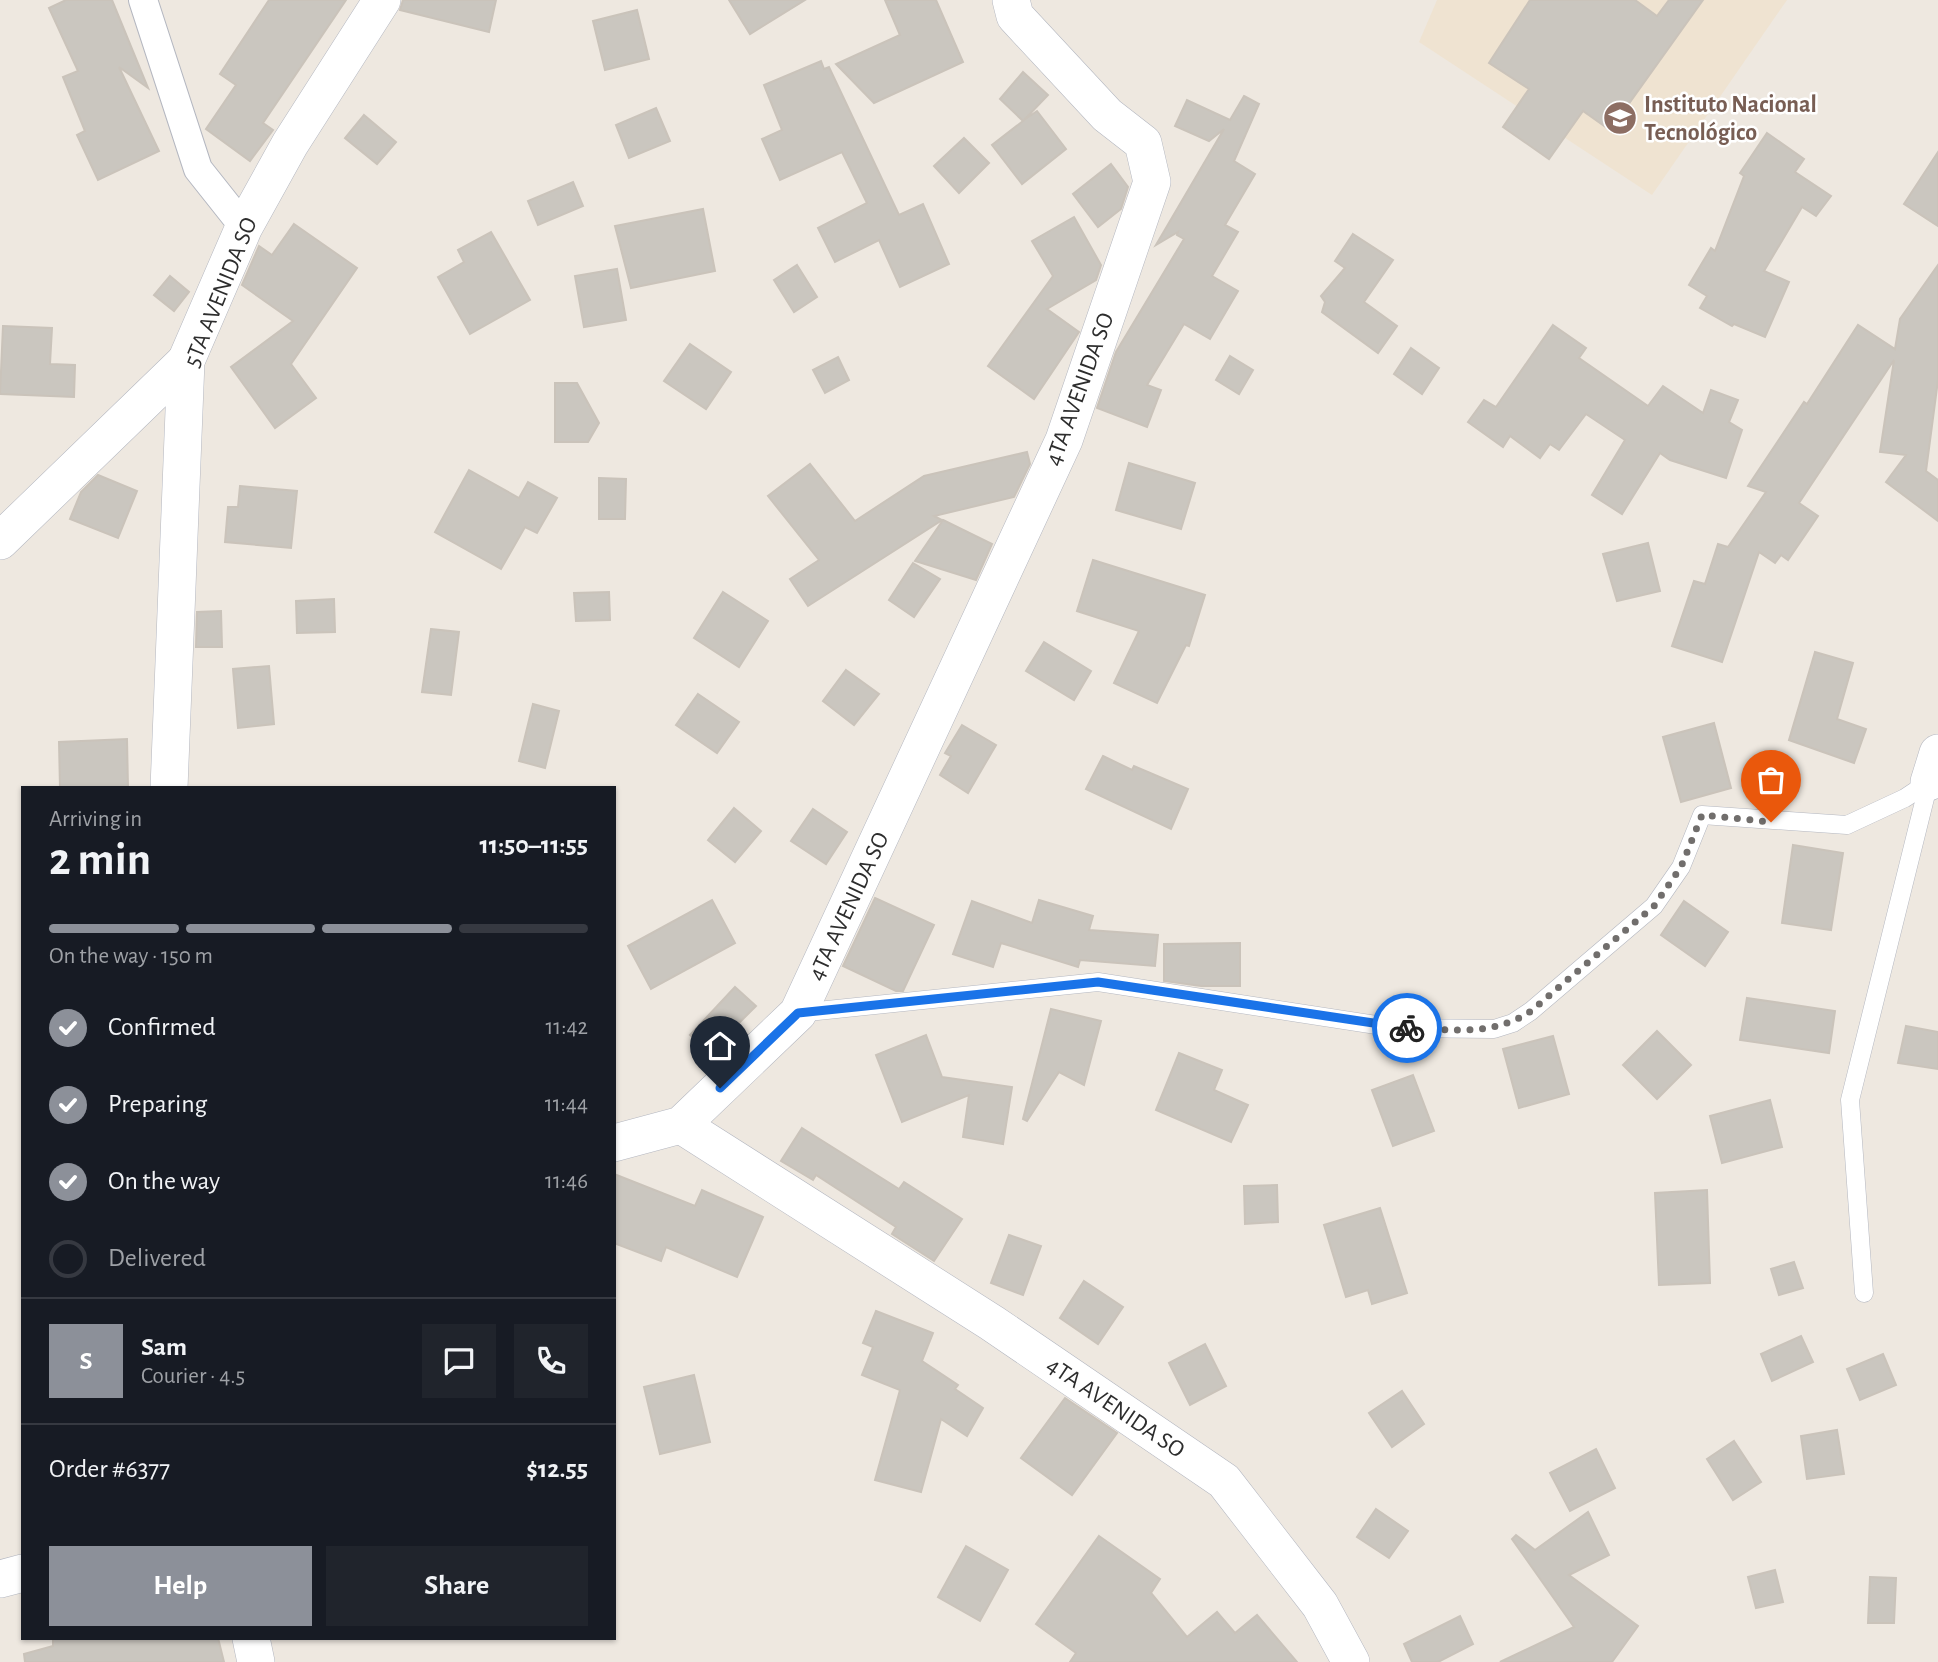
<!DOCTYPE html>
<meta charset="utf-8">
<style>
:root{--surface:#171b24;--page:#20242c;--text:#f1f3f6;--muted:#9ea1a6;--line:#363941;--accent:#8c9099}
body{margin:0;font-family:"Alegreya Sans",sans-serif;background:var(--page);color:var(--text);height:100vh;display:flex;flex-direction:column;font-size:26px;white-space:nowrap}
*{box-sizing:border-box;margin:0}
p{font-size:23px;color:var(--muted)}
.icon{flex:none;width:38px;height:38px;fill:none;stroke:currentColor;stroke-width:2;stroke-linecap:round;stroke-linejoin:round}
.map{position:relative;flex:1;overflow:hidden}
.details{position:absolute;left:21px;top:786px;width:595px;height:854px;display:flex;flex-direction:column;background:var(--surface);border-radius:0px;box-shadow:0 2px 5px #0004}
.details>*{flex:none}
.pin{position:absolute;display:grid;place-items:center;width:60px;height:60px;color:#fff;margin:-72px -30px;border-radius:50% 50% 50% 0;rotate:-45deg;box-shadow:0 0 7px #0007}
.pin .icon{rotate:45deg}
.courier{position:absolute;display:grid;place-items:center;width:70px;height:70px;margin:-35px;border:5px solid #1a73e8;border-radius:50%;background:#fff;color:#222;box-shadow:0 2px 9px #0007}
.head em{font-style:normal;font-weight:700}
.head div{display:flex;flex-direction:column-reverse}
.head{display:flex;align-items:center;justify-content:space-between;height:119px;padding:0 28px}
h1{font-size:46px;font-weight:700;line-height:52px}
.bar{display:grid;grid-template-columns:repeat(4,1fr);gap:10px 7px;align-content:center;height:84px;padding:0 28px}
.bar i{height:9px;border-radius:5px;background:var(--line)}
.bar .on{background:var(--accent)}
.bar p{grid-column:span 4}
.line{display:flex;align-items:center;gap:18px;padding:0 28px;border-top:2px solid var(--line)}
.line div{flex:1}
.round{display:grid;place-items:center;flex:none;width:74px;height:74px;border-radius:0px;background:var(--page)}
ol{padding:0 28px;list-style:none}
li{display:flex;align-items:center;gap:21px;height:77px}
li p{margin-inline-start:auto}
li .icon{padding:7px;border-radius:50%;background:var(--accent);color:#fff;stroke-width:4}
li:last-child{color:var(--muted)}
li i{width:38px;height:38px;border:4px solid var(--line);border-radius:50%}
.cta{display:flex;gap:14px;margin-top:auto;padding:14px 28px}
.cta a{flex:1;height:80px;border-radius:0px;background:var(--accent);color:#fff;font-size:28px;font-weight:700;line-height:80px;text-align:center}
.cta a+a{background:var(--page);color:var(--text)}
.map>svg:first-child{display:block}
.education{fill:#efe3d1}
.building{fill:#cac6bf;stroke:#cac3ba;stroke-width:2}
.lines{fill:none;stroke-linecap:round;stroke-linejoin:round}
.service-casing{stroke:#b4b7c0;stroke-width:19}
.pedestrian-casing{stroke:#b4b7c0;stroke-width:30}
.minor-casing{stroke:#b4b7c0;stroke-width:38}
.service{stroke:#fff;stroke-width:18}
.pedestrian{stroke:#fff;stroke-width:28}
.minor{stroke:#fff;stroke-width:37}
.done{stroke:#716e6c;stroke-width:7;stroke-dasharray:0 12.6}
.route{stroke:#1a73e8;stroke-width:9}
.labels{text-anchor:middle;stroke-width:5;stroke-linejoin:round;paint-order:stroke}
.education-label{font-size:24px;font-weight:bold;fill:#785e54;stroke:#fff;text-anchor:start}
.street-label{font-size:24px;fill:#2d2d2d;stroke:#fff}
</style>
<div class="map">
<svg width="1938" height="1662" viewBox="0 0 1938 1662">
<rect width="100%" height="100%" fill="#eee8e0"/>
<!-- education -->
<path class="education" d="M1437,0H1787L1652,195L1419,42Z"/>
<!-- building -->
<g class="building">
<path d="M66,0H112L148,88L119,67L159,151L98,180L77,135L85,131L63,77L78,71L49,8Z"/>
<path d="M269,0H346L263,123L273,130L250,161L206,129L236,85L220,74Z"/>
<path d="M403,0H496L489,32L400,10Z"/>
<path d="M729,0H805L750,34Z"/>
<path d="M885,0H936L963,62L874,103L836,64L900,35Z"/>
<path d="M1530,0H1635L1657,16L1669,0H1703L1610,130L1583,111L1549,159L1503,127L1529,89L1489,63Z"/>
<path d="M637,10L649,59L605,70L593,21Z"/>
<path d="M821,61L824,69L829,67L899,215L923,204L949,264L900,287L879,240L835,262L818,228L867,203L842,152L780,180L762,139L782,130L764,85Z"/>
<path d="M1023,72L1048,95L1024,120L1037,111L1066,149L1022,184L992,145L1023,121L1000,99Z"/>
<path d="M1244,96L1259,104L1234,161L1255,174L1225,225L1238,232L1212,276L1238,291L1210,339L1184,324L1147,385L1161,390L1147,427L1097,408L1116,352L1184,239L1177,235L1178,232L1156,245L1224,129L1209,141L1175,126L1187,100L1230,120Z"/>
<path d="M656,108L670,141L629,158L616,125Z"/>
<path d="M364,115L396,142L377,164L345,138Z"/>
<path d="M1767,133L1804,159L1795,172L1831,196L1816,216L1802,207L1764,271L1789,282L1765,337L1734,324L1732,326L1700,308L1707,296L1689,285L1711,248L1715,251L1744,176L1740,173Z"/>
<path d="M964,138L989,163L959,193L934,166Z"/>
<path d="M1938,152V226L1904,204Z"/>
<path d="M1111,164L1128,187L1121,209L1098,227L1073,194Z"/>
<path d="M573,182L583,206L538,225L528,201Z"/>
<path d="M703,209L715,271L631,288L615,226Z"/>
<path d="M1074,217L1101,265L1096,280L1047,309L1079,332L1034,399L988,366L1053,276L1032,241Z"/>
<path d="M294,224L357,268L291,364L316,398L275,428L231,367L293,321L242,285L259,246L272,255Z"/>
<path d="M491,232L530,300L470,334L438,277L464,262L458,250Z"/>
<path d="M1353,234L1393,260L1364,302L1397,326L1378,353L1322,312L1325,302L1321,296L1345,268L1335,261Z"/>
<path d="M797,265L817,297L794,312L774,280Z"/>
<path d="M1938,265V380L1926,471L1938,480V521L1886,482L1906,455L1880,452L1894,360L1799,503L1818,516L1788,560L1781,555L1775,563L1759,552L1722,662L1672,646L1694,581L1705,584L1718,544L1728,547L1766,492L1748,486L1804,402L1807,404L1858,325L1895,349L1900,319Z"/>
<path d="M617,269L626,320L584,327L575,276Z"/>
<path d="M170,276L189,292L174,311L154,295Z"/>
<path d="M1553,325L1586,348L1579,358L1648,406L1663,386L1703,413L1711,390L1738,400L1729,422L1742,430L1726,478L1670,460L1660,453L1622,514L1592,495L1625,440L1586,414L1559,450L1550,444L1540,458L1510,436L1503,447L1468,422L1484,400L1496,407Z"/>
<path d="M3,326L52,328L50,364L75,365L74,397L0,394Z"/>
<path d="M690,344L731,372L706,409L664,381Z"/>
<path d="M1411,348L1439,368L1422,394L1394,374Z"/>
<path d="M1230,356L1253,370L1239,394L1216,380Z"/>
<path d="M838,357L849,380L825,393L813,370Z"/>
<path d="M555,383H577L599,423L588,442H555Z"/>
<path d="M1027,452L1030,464L1014,497L934,516L942,520L808,606L790,579L819,560L768,496L810,464L855,521L924,476Z"/>
<path d="M1129,463L1195,483L1181,529L1116,510Z"/>
<path d="M469,470L519,498L528,482L557,498L537,533L525,527L501,569L435,532Z"/>
<path d="M98,475L137,491L118,538L70,519L81,492Z"/>
<path d="M599,478L626,479L625,519H599Z"/>
<path d="M240,486L297,491L291,548L225,542L228,507H238Z"/>
<path d="M943,520L992,544L976,580L915,561Z"/>
<path d="M1648,543L1660,591L1617,601L1603,554Z"/>
<path d="M1093,560L1205,595L1189,646L1186,645L1157,703L1114,683L1139,631L1077,611Z"/>
<path d="M913,563L940,579L914,617L889,600Z"/>
<path d="M609,592L610,620L576,621L574,593Z"/>
<path d="M723,592L768,621L739,667L694,638Z"/>
<path d="M334,599L335,632L297,633L296,601Z"/>
<path d="M221,611L222,647H196L197,612Z"/>
<path d="M431,629L459,632L451,695L422,692Z"/>
<path d="M1044,642L1091,671L1074,700L1026,671Z"/>
<path d="M1815,652L1853,663L1837,719L1866,729L1854,763L1789,740Z"/>
<path d="M269,666L274,724L238,728L233,669Z"/>
<path d="M846,670L879,694L854,725L823,701Z"/>
<path d="M698,694L739,722L717,753L676,725Z"/>
<path d="M533,704L559,711L545,768L519,761Z"/>
<path d="M1714,723L1731,788L1681,802L1663,737Z"/>
<path d="M962,725L996,745L968,793L940,775L951,756L945,753Z"/>
<path d="M127,739L128,788H60L59,742Z"/>
<path d="M1103,756L1132,770L1134,766L1188,789L1171,829L1086,789Z"/>
<path d="M734,808L761,831L735,862L708,840Z"/>
<path d="M813,809L847,832L826,864L791,841Z"/>
<path d="M1793,845L1843,853L1831,930L1782,923Z"/>
<path d="M875,898L934,925L903,991H896L843,966Z"/>
<path d="M712,900L735,943L651,989L628,946Z"/>
<path d="M1039,900L1093,916L1089,930L1158,935L1155,966L1080,960L1078,967L1001,943L993,967L953,954L972,901L1032,923Z"/>
<path d="M1684,901L1728,932L1705,966L1661,935Z"/>
<path d="M1240,943V986H1201L1164,981V944Z"/>
<path d="M735,987L756,1006L710,1052L690,1035Z"/>
<path d="M1747,998L1835,1011L1829,1053L1740,1040Z"/>
<path d="M1051,1009L1101,1021L1084,1085L1059,1072L1027,1121L1023,1119Z"/>
<path d="M1906,1026L1938,1032V1069L1898,1063Z"/>
<path d="M1657,1031L1691,1065L1657,1099L1623,1065Z"/>
<path d="M926,1035L942,1077L1012,1087L1003,1144L963,1137L969,1095L902,1122L876,1055Z"/>
<path d="M1553,1036L1569,1094L1519,1108L1503,1049Z"/>
<path d="M1179,1053L1222,1070L1214,1090L1248,1105L1231,1142L1156,1110Z"/>
<path d="M1413,1075L1434,1131L1393,1146L1372,1090Z"/>
<path d="M1770,1100L1782,1147L1722,1163L1710,1116Z"/>
<path d="M802,1128L899,1189L904,1182L962,1219L934,1261L892,1234L896,1227L816,1175L813,1180L781,1161Z"/>
<path d="M614,1174L695,1206L702,1190L763,1217L737,1277L666,1247L661,1261L614,1243Z"/>
<path d="M1277,1185L1278,1222L1245,1224L1244,1186Z"/>
<path d="M1707,1190L1710,1283L1659,1285L1655,1193Z"/>
<path d="M1380,1208L1407,1293L1372,1304L1368,1290L1346,1297L1324,1225Z"/>
<path d="M1009,1235L1041,1246L1023,1295L991,1283Z"/>
<path d="M1794,1262L1803,1288L1779,1295L1771,1269Z"/>
<path d="M1084,1281L1123,1307L1098,1344L1060,1318Z"/>
<path d="M876,1311L933,1333L922,1361L958,1385L955,1389L983,1408L967,1436L941,1419L921,1492L875,1480L900,1390L862,1375L873,1347L863,1343Z"/>
<path d="M1801,1336L1813,1362L1772,1381L1761,1354Z"/>
<path d="M1205,1344L1226,1386L1190,1405L1169,1363Z"/>
<path d="M1883,1354L1896,1385L1860,1400L1847,1369Z"/>
<path d="M694,1375L710,1442L660,1454L644,1387Z"/>
<path d="M1402,1391L1424,1424L1392,1447L1369,1413Z"/>
<path d="M1065,1398L1117,1433L1072,1495L1021,1458Z"/>
<path d="M1837,1430L1844,1474L1807,1479L1801,1436Z"/>
<path d="M1734,1441L1761,1482L1733,1500L1707,1459Z"/>
<path d="M1596,1449L1615,1488L1570,1511L1550,1473Z"/>
<path d="M1376,1509L1408,1531L1389,1558L1357,1537Z"/>
<path d="M1588,1512L1609,1555L1569,1575L1638,1626L1612,1662H1500L1574,1627L1512,1539L1516,1535L1535,1550Z"/>
<path d="M1099,1536L1160,1579L1151,1593L1187,1637L1217,1612L1235,1633L1257,1615L1297,1662H1070L1076,1653L1036,1624Z"/>
<path d="M966,1546L1008,1570L980,1621L938,1597Z"/>
<path d="M1775,1570L1783,1602L1756,1608L1748,1577Z"/>
<path d="M1870,1577L1896,1578L1894,1623H1868Z"/>
<path d="M1460,1616L1473,1644L1438,1662H1412L1404,1644Z"/>
<path d="M53,1638H218L224,1662H25L24,1654L53,1646Z"/>
</g>
<g class="lines">
<!-- service casing -->
<g class="service-casing">
<g id="service">
<path d="M798,1013L1098,982L1396,1028L1494,1029L1513,1023L1531,1011L1654,906L1681,867L1702,815L1847,825L1905,798L1929,782"/>
<path d="M1864,1293L1850,1100L1929,782"/>
</g>
</g>
<!-- pedestrian casing -->
<g class="pedestrian-casing">
<path id="pedestrian" d="M143,0L198,169L244,227"/>
</g>
<!-- minor casing -->
<g class="minor-casing">
<g id="minor">
<path d="M0,541L186,361"/>
<path d="M1929,782L1938,753"/>
<path d="M169,788L186,361L244,227L290,144L382,0"/>
<path d="M681,1125L992,1323L1224,1481L1320,1605L1351,1662"/>
<path d="M614,1143L681,1125L798,1013L1064,440L1152,182L1143,143L1107,115L1015,16L1011,0"/>
<path d="M0,1579L23,1573"/>
<path d="M251,1638L256,1662"/>
</g>
</g>
<!-- service -->
<use href="#service" class="service"/>
<!-- pedestrian -->
<use href="#pedestrian" class="pedestrian"/>
<!-- minor -->
<use href="#minor" class="minor"/>
</g>
<g class="lines">
<!-- done -->
<path class="done" d="M1407,1028C1452,1029 1492,1037 1531,1011L1654,906L1681,867L1702,815L1771,822"/>
<!-- route -->
<path class="route" d="M720,1088L798,1013L1098,982L1407,1028"/>
</g>
<!-- icons -->
<defs>
<g id="university-disc" transform="scale(1.75)"><circle r="9.5" fill="#8d6e63" stroke="#fff"/><path d="M0-5L7-2L0 1L-7-2ZM-4 1L0 2.5L4 1V4Q0 6-4 4Z" fill="#fff"/></g>
</defs>
<g fill-rule="evenodd">
<use href="#university-disc" x="1620" y="118"/>
</g>
<g class="labels">
<!-- education labels -->
<g class="education-label">
<text x="1644" y="112">Instituto Nacional<tspan x="1644" dy="28">Tecnológico</tspan></text>
</g>
<!-- street labels -->
<g class="street-label">
<text transform="translate(220 292) rotate(-68)" y="8">5TA AVENIDA SO</text>
<text transform="translate(1079 389) rotate(-70)" y="8">4TA AVENIDA SO</text>
<text transform="translate(848 906) rotate(-65)" y="8">4TA AVENIDA SO</text>
<text transform="translate(1116 1407) rotate(34)" y="8">4TA AVENIDA SO</text>
</g>
</g>
</svg>
<div class="pin" style="left:1771px;top:822px;background:#ea580c"><svg class="icon" aria-label="bag" viewBox="0 0 24 24"><path d="M5 8h14l-1 12H6zM9 8a3 3 0 0 1 6 0"/></svg></div>
<div class="pin" style="left:720px;top:1088px;background:#1f2937"><svg class="icon" aria-label="home" viewBox="0 0 24 24"><path d="M3 11l9-7 9 7M6 9v11h12V9"/></svg></div>
<div class="courier" style="left:1407px;top:1028px"><svg class="icon" aria-label="bike" viewBox="0 0 24 24"><circle cx="6" cy="16" r="4"/><circle cx="18" cy="16" r="4"/><path d="M6 16l4-8h5l3 8M10 8l3 8H6M13 5h3"/></svg></div>
<section class="details">
<div class="head"><div><h1>2 min</h1><p>Arriving in</p></div><em>11:50–11:55</em></div>
<div class="bar"><i class="on"></i><i class="on"></i><i class="on"></i><i></i><p>On the way · 150 m</p></div>
<ol>
<li><svg class="icon" aria-label="check" viewBox="0 0 24 24"><path d="M5 12l5 5 9-10"/></svg>Confirmed<p>11:42</p></li>
<li><svg class="icon" aria-label="check" viewBox="0 0 24 24"><path d="M5 12l5 5 9-10"/></svg>Preparing<p>11:44</p></li>
<li><svg class="icon" aria-label="check" viewBox="0 0 24 24"><path d="M5 12l5 5 9-10"/></svg>On the way<p>11:46</p></li>
<li><i></i>Delivered</li>
</ol>
<div class="line" style="height:126px"><b class="round" style="background:var(--accent);color:#fff">S</b><div><b>Sam</b><p>Courier · 4.5</p></div><a class="round"><svg class="icon" aria-label="chat" viewBox="0 0 24 24"><path d="M4 5h16v11H9l-5 4z"/></svg></a><a class="round"><svg class="icon" aria-label="phone" viewBox="0 0 24 24"><path d="M5 4h4l2 5-3 2q2 4 5 5l2-3 5 2v4C11 20 4 13 5 4z"/></svg></a></div>
<div class="line" style="height:91px"><div>Order #6377</div><b>$12.55</b></div>
<div class="cta"><a>Help</a><a>Share</a></div>
</section>
</div>
